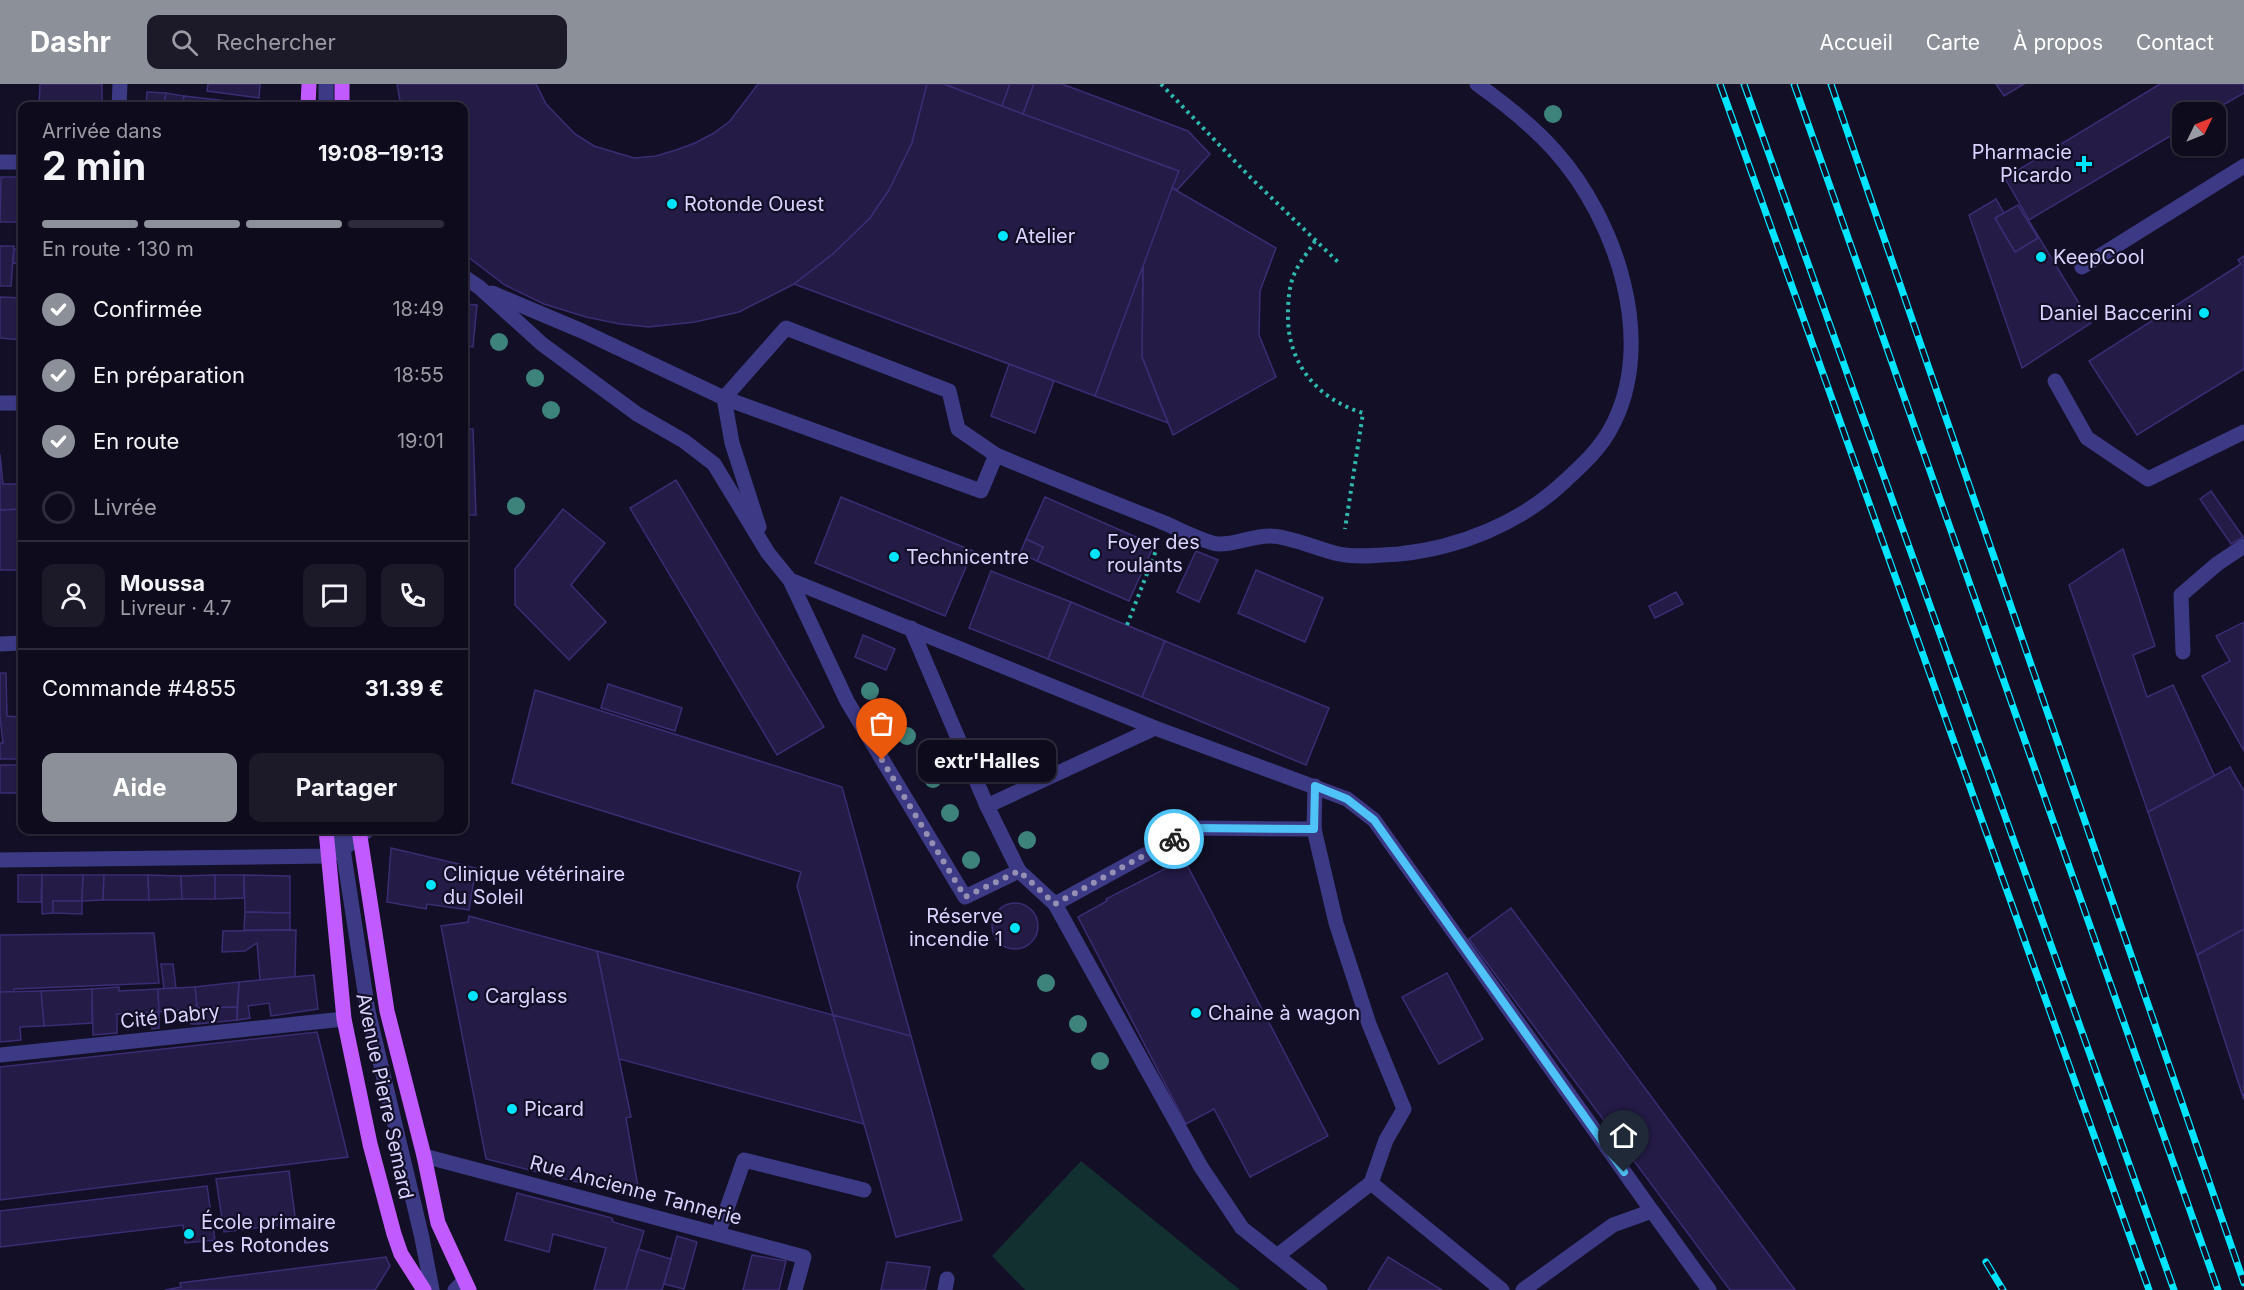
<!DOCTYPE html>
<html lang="fr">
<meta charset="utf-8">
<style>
:root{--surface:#0e0b1c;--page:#1c1929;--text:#f1f3f6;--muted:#9b9ba3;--line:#2e2b3b;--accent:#8c9099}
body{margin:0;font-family:Inter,sans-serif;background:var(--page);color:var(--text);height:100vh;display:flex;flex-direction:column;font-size:22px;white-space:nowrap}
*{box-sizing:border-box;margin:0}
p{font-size:20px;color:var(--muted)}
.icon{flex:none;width:33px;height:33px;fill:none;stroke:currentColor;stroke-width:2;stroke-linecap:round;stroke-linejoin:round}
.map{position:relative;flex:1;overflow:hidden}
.details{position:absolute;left:18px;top:18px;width:450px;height:732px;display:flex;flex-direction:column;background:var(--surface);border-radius:12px;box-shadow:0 2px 4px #0004,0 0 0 2px var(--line)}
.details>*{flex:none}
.needle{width:39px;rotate:47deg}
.fabs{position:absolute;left:2172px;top:18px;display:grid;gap:12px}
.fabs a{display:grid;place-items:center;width:54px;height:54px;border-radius:12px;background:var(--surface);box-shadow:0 2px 4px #0004,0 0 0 2px var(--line);font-size:30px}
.pin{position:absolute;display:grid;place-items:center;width:51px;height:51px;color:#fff;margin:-62px -26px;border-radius:50% 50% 50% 0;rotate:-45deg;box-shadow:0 0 6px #0007}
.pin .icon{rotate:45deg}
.courier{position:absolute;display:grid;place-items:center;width:60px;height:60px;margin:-30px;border:4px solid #4fc3f7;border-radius:50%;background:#fff;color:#222;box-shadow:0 2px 8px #0007}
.bubble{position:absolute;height:42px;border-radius:12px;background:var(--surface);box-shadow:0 2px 4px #0004,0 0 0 2px var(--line);font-size:20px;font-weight:700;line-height:42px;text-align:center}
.overview em{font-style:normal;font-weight:700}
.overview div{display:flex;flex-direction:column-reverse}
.overview{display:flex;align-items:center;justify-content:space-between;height:102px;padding:0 24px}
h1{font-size:39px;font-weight:700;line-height:45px}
.bar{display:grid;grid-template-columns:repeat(4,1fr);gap:9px 6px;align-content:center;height:72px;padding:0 24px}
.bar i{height:8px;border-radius:4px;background:var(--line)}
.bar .active{background:var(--accent)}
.bar p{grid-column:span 4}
.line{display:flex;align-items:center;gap:15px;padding:0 24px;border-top:2px solid var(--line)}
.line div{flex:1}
.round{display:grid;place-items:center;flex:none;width:63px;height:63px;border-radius:12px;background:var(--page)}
ol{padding:0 24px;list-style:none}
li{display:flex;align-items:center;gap:18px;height:66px}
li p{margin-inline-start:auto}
li .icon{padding:6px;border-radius:50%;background:var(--accent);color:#fff;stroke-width:4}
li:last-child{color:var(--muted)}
li i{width:33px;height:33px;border:3px solid var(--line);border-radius:50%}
.cta{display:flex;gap:12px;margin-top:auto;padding:12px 24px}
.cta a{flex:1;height:69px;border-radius:12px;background:var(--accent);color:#fff;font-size:24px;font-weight:700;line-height:69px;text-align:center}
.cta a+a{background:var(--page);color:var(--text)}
header{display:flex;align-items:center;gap:36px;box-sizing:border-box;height:84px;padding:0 30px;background:var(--accent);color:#fff}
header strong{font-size:28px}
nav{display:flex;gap:33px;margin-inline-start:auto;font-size:21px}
.search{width:420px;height:54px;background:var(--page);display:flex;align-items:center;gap:15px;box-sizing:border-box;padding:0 21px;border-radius:12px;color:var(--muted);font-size:22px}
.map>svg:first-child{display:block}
.green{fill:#12302f}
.building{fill:#241b47;stroke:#3b2d73;stroke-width:1.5}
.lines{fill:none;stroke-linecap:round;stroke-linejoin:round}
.path{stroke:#2fb8b0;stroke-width:4;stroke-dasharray:3 4.5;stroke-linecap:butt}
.minor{stroke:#3d3a85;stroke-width:15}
.major{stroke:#c25bff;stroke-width:15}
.rail-casing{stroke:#00e5ff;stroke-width:7}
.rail{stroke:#130f26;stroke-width:4.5;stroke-dasharray:14;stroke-linecap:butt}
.tree{fill:#3d827b}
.done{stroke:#948fb3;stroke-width:6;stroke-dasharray:0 10.8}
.route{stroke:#4fc3f7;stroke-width:8}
.poi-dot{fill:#00e5ff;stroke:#130f26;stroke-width:2}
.labels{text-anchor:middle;stroke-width:4.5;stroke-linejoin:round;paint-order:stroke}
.poi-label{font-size:20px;fill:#d9d4ff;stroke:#130f26;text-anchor:start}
.street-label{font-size:20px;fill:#d9d4ff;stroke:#130f26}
</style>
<header>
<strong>Dashr</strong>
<div class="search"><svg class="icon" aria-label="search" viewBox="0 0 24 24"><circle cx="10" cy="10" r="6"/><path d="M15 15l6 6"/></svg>Rechercher</div>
<nav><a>Accueil</a><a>Carte</a><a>À propos</a><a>Contact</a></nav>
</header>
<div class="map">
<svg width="2244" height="1206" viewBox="0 0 2244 1206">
<rect width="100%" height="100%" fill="#130f26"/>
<!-- green -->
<path class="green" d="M1081,1077L1240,1206H1025L992,1172Z"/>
<!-- building -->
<g class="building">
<path d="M40,0H102V22H39Z"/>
<path d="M208,0H260L259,14L207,7Z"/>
<path d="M397,0H536L546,20L575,50L594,62L634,74L656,72L676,66L695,59L714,49L730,37L758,0H927L912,59L889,106L870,134L833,170L794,200L739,228L695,238L649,243L620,240L586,233L544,220L505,201L464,170V22H401Z"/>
<path d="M927,0H944L1179,87L1095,312L794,200L833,170L870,134L889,106L912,59Z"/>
<path d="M944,0H1010L1002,22Z"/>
<path d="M1010,0H1034L1023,30L1002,22Z"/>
<path d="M1034,0H1062L1188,47L1210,70L1177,106L1172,104L1179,87L1023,30Z"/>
<path d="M1996,0H2024L2004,12Z"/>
<path d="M2160,0H2244V9L2211,28H2182V45L2029,136L2005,94Z"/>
<path d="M147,8L166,9L164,22H146Z"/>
<path d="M166,9L184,12L183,22H164Z"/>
<path d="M184,12L262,21L183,22Z"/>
<path d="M1,93H22V132H17V138H0Z"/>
<path d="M1172,104L1276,164L1260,207L1259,251L1276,293L1173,351L1142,273L1143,182Z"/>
<path d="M1996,115L2004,129L1995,134L2015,168L2038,154L2029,137L2091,239L2022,284L1969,131Z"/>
<path d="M2018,121L2038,154L2015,168L1995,134Z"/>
<path d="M0,162H14L11,202H0Z"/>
<path d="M14,165H22V180L13,179Z"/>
<path d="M2244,172V285L2137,351L2089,277L2241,180L2238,176Z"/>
<path d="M1143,182L1142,273L1168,339L1095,312Z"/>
<path d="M0,213L22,214V256L0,254Z"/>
<path d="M464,220L477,221L473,263L464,262Z"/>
<path d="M1009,280L1054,297L1035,349L991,332Z"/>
<path d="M464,345H473L476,431H464Z"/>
<path d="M0,370L3,400H22V425L0,426Z"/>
<path d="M676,396L824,643L777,671L630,424Z"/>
<path d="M2211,407L2243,453L2231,460L2200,415Z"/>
<path d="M841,413L973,467L945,532L815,479Z"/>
<path d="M1045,413L1154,461L1129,517L1037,477L1043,463L1026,455Z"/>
<path d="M22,425V486H0V426Z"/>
<path d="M563,425L605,459L571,501L606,538L569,576L515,521V485Z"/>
<path d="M1026,455L1043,463L1037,477L1020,469Z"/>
<path d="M2123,465L2155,562L2133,571L2147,613L2173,601L2215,693L2148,728L2069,501Z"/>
<path d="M1196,467L1218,476L1199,518L1177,508Z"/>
<path d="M1256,486L1323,514L1305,558L1238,529Z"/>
<path d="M991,487L1071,518L1048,575L969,544Z"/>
<path d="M1676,508L1683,520L1655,534L1649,522Z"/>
<path d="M1071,518L1165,557L1142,613L1048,575Z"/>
<path d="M2244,538V667L2202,592L2230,577L2216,552Z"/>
<path d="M863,551L895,565L886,586L855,573Z"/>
<path d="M1165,557L1329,624L1306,681L1142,613Z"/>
<path d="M0,589H6L7,632L17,633L19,675H0V659H3L0,633Z"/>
<path d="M17,598L22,599V633H17Z"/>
<path d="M608,600L682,624L675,647L601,624Z"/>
<path d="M535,606L842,703L911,952L833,931L797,802L801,788L512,699Z"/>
<rect x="0" y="681" width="18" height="28"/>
<path d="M18,681H22V727H17Z"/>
<path d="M2230,683L2244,707V845L2197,871L2148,728Z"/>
<path d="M186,746H204L203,750L186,749Z"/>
<path d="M391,764L476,784L469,826L427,820L426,825L387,818Z"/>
<path d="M1184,775L1328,1052L1250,1093L1214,1025L1186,1040L1078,833L1107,817L1106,815Z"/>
<path d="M18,791H42L41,818H18Z"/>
<path d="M42,791H83L82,817H53V829L42,830Z"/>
<path d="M83,791H104L103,816L82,817Z"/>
<path d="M104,791H148L149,816H103Z"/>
<path d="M148,791L181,792L182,815L149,816Z"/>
<path d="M215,791V815H182L181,792Z"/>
<path d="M215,791H244V814L215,815Z"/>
<path d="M244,791L290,792V829L245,828Z"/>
<path d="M53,817H82V830L53,829Z"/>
<circle cx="1015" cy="842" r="23"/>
<path d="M1511,824L1795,1206H1730L1469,855Z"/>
<path d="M245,828L290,829V846H244Z"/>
<path d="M469,832L597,867L631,1033L626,1034L640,1114L486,1075L441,842L468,838Z"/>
<path d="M2244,845V1016L2197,871Z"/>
<path d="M296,846L295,893L260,896L257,859L245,867L222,868L223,847Z"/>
<path d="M154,849L159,899L14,905V908H0V851Z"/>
<path d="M597,867L833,931L864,1040L619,975Z"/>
<path d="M161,880H173L176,904L164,905Z"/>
<path d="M1447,889L1483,955L1439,980L1402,913Z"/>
<path d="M314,891L318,925L271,932L269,919L248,922L250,934L237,936L239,898Z"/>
<path d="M239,898L237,923L197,924L195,903Z"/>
<path d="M119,903V907L158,905L159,928L117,930V949L93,951L92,905Z"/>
<path d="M195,903L197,924L159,928L158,905Z"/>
<path d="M92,905V939L44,942L41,907Z"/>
<path d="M41,907L44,942L20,943L21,956L0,958V908Z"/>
<path d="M237,923V936L198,940L197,924Z"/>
<path d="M197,924L198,940H191L190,925Z"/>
<path d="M150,928H159V944L152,945Z"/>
<path d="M833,931L911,952L962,1136L896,1153Z"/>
<path d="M317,948L348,1073L0,1116V983Z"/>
<path d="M289,1087L296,1139L224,1148L216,1095Z"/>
<path d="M207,1102L215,1156L185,1159L183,1141L0,1163V1127Z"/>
<path d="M517,1109L612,1134L613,1138L644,1147L626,1206H594L606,1164L553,1150L549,1168L505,1156Z"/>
<path d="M677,1152L697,1158L684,1205L664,1200Z"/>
<path d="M638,1165L671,1175L662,1206H626Z"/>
<path d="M752,1171L786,1177L779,1206H743Z"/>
<path d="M386,1173L390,1182L375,1206H165L181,1203L180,1199Z"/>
<path d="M1388,1173L1442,1206H1368Z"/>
<path d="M887,1178L930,1183L925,1206H881Z"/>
</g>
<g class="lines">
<!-- path -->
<g class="path">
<path d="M1161,0L1251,94L1340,180"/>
<path d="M1315,157C1308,168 1298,180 1293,193C1289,204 1288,218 1288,230C1287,279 1317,315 1363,329L1345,445"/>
<path d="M1127,541L1157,464"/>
</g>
<!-- minor -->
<g class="minor">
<path d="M119,22L120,0"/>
<path d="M326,22V0"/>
<path d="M0,78H22"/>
<path d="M2082,183L2244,82"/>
<path d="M464,193L479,203L542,260L637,330L684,357L714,380L768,469L790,496L1155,644L1347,715L1374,736L1652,1127"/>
<path d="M492,209L582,247L724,314L786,244L949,307L958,345L996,371L981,407L724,314"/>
<path d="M2055,297L2087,354L2148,395L2244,348"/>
<path d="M724,314L732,359L759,443"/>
<path d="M0,319H22"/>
<path d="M996,371C1051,394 1107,416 1162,438C1175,443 1205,459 1218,460C1235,461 1254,451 1271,452C1289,452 1320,466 1339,470C1359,474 1380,471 1399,470C1459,464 1521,439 1565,397C1582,381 1600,365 1611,344C1658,258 1616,135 1555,67C1532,41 1505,20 1477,0"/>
<path d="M790,496L847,617L965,813L1019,787L987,722L1155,644"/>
<path d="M911,544L987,722"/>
<path d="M0,560L22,559"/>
<path d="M2183,568L2181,511L2217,480L2244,462"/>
<path d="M1314,745L1336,839L1369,940L1404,1025L1386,1056L1371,1099"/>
<path d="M340,746L368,927L422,1154L432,1206"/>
<path d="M0,776L329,772L343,765L368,746"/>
<path d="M1019,787L1055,820L1194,744L1314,745L1315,702"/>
<path d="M1055,820L1201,1083L1242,1144L1320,1206"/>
<path d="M0,971L344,935"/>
<path d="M424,1072L804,1173L795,1206"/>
<path d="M718,1150L744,1076L864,1106"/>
<path d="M1277,1172L1371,1099L1502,1206"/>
<path d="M455,1206L464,1197"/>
<path d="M945,1206L947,1195"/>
<path d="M1523,1206L1613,1141L1652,1127L1709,1206"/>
</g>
<!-- major -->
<g class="major">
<path d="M308,22L309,0"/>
<path d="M342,22V0"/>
<path d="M326,746L344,935L370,1060L394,1150L401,1170L424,1206"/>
<path d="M359,746L387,927L424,1072L438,1139L469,1206"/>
</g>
<!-- rail casing -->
<g class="rail-casing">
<g id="rail">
<path d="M1720,0L2149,1206"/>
<path d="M1744,0L2174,1206"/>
<path d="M1794,0L2218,1206"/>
<path d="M1831,0L2244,1199"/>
<path d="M1986,1178L2003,1206"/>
</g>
</g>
<!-- rail -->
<use href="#rail" class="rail"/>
</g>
<!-- trees -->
<g class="tree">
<circle cx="1553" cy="30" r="9"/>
<circle cx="499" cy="258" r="9"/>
<circle cx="535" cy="294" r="9"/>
<circle cx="551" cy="326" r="9"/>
<circle cx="516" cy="422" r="9"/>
<circle cx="870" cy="607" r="9"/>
<circle cx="907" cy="652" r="9"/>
<circle cx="1000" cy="675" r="9"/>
<circle cx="933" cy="695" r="9"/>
<circle cx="950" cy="729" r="9"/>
<circle cx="1027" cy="756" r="9"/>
<circle cx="971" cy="776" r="9"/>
<circle cx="1046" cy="899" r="9"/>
<circle cx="1078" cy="940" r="9"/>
<circle cx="1100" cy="977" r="9"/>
</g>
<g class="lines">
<!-- done -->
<path class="done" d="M882,676L965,813L1019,787L1055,820L1174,755"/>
<!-- route -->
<path class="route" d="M1174,755L1194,744L1314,745L1315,702L1347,715L1374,736L1624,1088"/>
</g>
<!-- markers -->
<g class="poi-dot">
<path d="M2081 71h6v6h6v6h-6v6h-6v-6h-6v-6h6z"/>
<circle cx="672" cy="120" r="6"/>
<circle cx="1003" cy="152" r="6"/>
<circle cx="2041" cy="173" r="6"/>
<circle cx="2204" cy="229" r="6"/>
<circle cx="1095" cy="470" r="6"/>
<circle cx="894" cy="473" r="6"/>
<circle cx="431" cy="801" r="6"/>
<circle cx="1015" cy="844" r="6"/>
<circle cx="473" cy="912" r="6"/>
<circle cx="1196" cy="929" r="6"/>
<circle cx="512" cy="1025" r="6"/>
<circle cx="189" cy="1150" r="6"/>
</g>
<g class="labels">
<!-- poi labels -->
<g class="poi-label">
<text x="2072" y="75" text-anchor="end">Pharmacie<tspan x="2072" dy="23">Picardo</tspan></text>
<text x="684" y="127">Rotonde Ouest</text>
<text x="1015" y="159">Atelier</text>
<text x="2053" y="180">KeepCool</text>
<text x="2192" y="236" text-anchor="end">Daniel Baccerini</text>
<text x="1107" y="465">Foyer des<tspan x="1107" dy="23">roulants</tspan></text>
<text x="906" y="480">Technicentre</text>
<text x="443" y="797">Clinique vétérinaire<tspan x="443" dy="23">du Soleil</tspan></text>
<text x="1003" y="839" text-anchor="end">Réserve<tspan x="1003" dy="23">incendie 1</tspan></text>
<text x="485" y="919">Carglass</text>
<text x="1208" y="936">Chaine à wagon</text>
<text x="524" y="1032">Picard</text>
<text x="201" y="1145">École primaire<tspan x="201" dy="23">Les Rotondes</tspan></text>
</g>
<!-- street labels -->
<g class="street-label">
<text transform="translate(170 932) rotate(-6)" y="7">Cité Dabry</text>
<text transform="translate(385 1012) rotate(78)" y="7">Avenue Pierre Semard</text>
<text transform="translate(636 1106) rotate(15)" y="7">Rue Ancienne Tannerie</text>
</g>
</g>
</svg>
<div class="fabs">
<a><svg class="needle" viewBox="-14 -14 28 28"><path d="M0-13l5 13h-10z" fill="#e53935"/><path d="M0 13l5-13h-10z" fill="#9b9ba3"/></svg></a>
</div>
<div class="pin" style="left:882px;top:676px;background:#ea580c"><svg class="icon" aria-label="bag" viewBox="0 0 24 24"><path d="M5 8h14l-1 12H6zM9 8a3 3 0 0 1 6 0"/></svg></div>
<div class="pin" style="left:1624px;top:1088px;background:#1f2937"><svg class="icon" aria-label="home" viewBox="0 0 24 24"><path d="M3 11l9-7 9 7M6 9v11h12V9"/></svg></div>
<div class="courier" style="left:1174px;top:755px"><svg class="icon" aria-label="bike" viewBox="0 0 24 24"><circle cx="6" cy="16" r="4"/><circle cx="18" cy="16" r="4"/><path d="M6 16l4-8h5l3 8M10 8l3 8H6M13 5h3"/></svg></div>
<div class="bubble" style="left:918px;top:656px;width:138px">extr'Halles</div>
<section class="details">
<div class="overview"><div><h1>2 min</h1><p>Arrivée dans</p></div><em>19:08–19:13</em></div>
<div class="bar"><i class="active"></i><i class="active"></i><i class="active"></i><i></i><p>En route · 130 m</p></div>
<ol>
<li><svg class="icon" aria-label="check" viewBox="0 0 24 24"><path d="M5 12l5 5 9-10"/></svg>Confirmée<p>18:49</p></li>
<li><svg class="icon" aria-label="check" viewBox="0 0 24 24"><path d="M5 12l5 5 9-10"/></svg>En préparation<p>18:55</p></li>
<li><svg class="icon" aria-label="check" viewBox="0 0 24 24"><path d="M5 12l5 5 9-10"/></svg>En route<p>19:01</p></li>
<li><i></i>Livrée</li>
</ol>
<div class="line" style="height:108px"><a class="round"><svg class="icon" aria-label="person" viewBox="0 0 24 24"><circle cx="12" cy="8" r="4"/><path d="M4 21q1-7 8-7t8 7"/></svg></a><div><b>Moussa</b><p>Livreur · 4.7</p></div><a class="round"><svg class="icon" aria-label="chat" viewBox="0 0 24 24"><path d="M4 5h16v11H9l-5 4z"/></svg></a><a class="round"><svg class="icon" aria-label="phone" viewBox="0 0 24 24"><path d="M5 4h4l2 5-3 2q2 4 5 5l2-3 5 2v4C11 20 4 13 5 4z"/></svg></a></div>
<div class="line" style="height:78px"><div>Commande #4855</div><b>31.39 €</b></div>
<div class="cta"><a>Aide</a><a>Partager</a></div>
</section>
</div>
